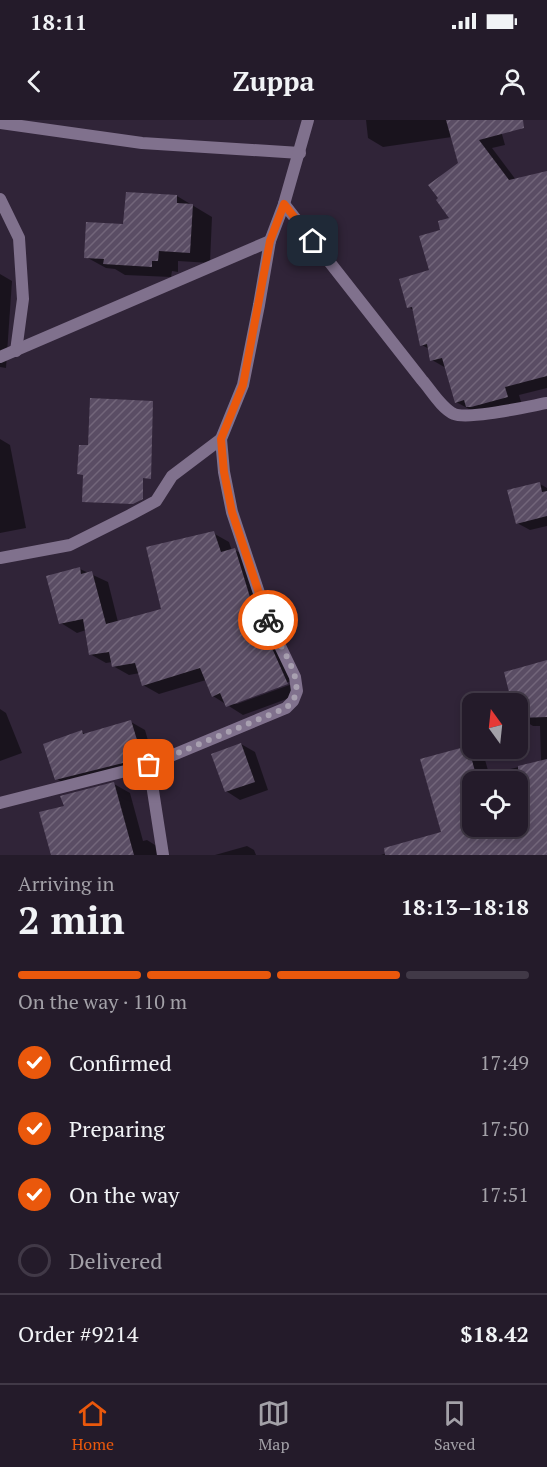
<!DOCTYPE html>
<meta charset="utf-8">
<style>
:root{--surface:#241b2a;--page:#2c2432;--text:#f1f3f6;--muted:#a3a1a8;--line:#413947;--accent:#ea580c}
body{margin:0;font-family:"PT Serif",serif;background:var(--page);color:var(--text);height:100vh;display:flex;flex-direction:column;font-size:22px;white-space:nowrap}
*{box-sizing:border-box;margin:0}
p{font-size:20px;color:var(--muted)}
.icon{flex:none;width:33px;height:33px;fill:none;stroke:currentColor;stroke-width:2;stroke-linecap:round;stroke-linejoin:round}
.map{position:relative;height:735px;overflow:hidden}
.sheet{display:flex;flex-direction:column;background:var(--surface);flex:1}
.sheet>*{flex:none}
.needle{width:39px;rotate:345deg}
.buttons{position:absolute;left:462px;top:573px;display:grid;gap:12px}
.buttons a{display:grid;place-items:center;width:66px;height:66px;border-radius:12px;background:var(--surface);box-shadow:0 3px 9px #0003,0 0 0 2px var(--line);font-size:30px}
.pin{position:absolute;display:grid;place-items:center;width:51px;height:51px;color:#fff;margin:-26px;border-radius:12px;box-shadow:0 3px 9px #0006}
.courier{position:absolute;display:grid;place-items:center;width:60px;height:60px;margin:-30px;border:4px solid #ea580c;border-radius:50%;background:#fff;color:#222;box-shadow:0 2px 8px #0007}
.head em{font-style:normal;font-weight:700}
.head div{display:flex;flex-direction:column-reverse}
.head{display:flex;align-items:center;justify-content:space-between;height:102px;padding:0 18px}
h1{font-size:39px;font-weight:700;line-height:45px}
.bar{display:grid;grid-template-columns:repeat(4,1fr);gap:9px 6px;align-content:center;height:72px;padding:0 18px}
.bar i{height:8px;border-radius:4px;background:var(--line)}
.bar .current{background:var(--accent)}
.bar p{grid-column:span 4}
.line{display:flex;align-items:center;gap:15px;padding:0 18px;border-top:2px solid var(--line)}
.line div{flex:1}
ol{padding:0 18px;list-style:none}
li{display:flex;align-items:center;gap:18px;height:66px}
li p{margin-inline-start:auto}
li .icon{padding:6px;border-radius:50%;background:var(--accent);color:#fff;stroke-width:4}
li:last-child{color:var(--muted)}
li i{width:33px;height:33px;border:3px solid var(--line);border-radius:50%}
.status{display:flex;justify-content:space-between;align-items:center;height:42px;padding:0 30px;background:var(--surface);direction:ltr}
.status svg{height:16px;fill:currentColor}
header{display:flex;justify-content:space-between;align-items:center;height:78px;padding:0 18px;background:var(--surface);font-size:27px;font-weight:700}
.tabs{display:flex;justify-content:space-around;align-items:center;height:84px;border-top:2px solid var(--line);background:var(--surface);font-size:16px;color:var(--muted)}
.tabs a{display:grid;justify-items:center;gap:3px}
.tabs .current{color:var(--accent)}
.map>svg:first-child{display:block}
.shadow{fill:#0007;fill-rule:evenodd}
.building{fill:url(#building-hatch)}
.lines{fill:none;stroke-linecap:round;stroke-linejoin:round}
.minor{stroke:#80718d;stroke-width:12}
.done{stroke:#a8a0b0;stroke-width:6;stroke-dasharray:0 10.8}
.route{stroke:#ea580c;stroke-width:8}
</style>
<div class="status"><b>18:11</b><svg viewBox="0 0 49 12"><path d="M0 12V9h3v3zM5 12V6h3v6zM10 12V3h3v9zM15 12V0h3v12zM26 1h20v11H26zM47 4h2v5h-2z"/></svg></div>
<header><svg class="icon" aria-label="back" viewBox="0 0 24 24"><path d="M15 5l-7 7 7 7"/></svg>Zuppa<svg class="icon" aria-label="person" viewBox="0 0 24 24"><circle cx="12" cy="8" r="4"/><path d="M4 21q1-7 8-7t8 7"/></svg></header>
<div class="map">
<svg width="547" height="735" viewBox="0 0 547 735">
<defs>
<pattern id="building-hatch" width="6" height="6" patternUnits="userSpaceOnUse" patternTransform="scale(1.5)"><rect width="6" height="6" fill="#5a4d64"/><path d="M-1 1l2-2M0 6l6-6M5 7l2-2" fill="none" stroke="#72667a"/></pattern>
</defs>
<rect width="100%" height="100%" fill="#302438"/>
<!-- shadow -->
<g class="shadow">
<path d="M366,0H498L505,25L492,28L516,60L547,53V268L519,275L522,285L471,290L456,282L446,248L432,240L429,229L422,225L414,191L409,187L431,151L442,111L452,99L460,43L452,17L383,27L368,18Z"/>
<path d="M127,74L177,76L212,97L210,143L178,141V152L172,151L171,157L125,155L115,149L106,148L86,137L125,105Z"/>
<path d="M0,154L12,161L6,248L0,247Z"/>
<path d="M0,319L10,325L26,408L0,413Z"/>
<path d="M540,364L547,368V406L530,410L517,403Z"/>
<path d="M213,413L229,422L232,431L235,430L251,439L275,510L303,573L243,595L213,576L206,560L159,574L143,565L140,553L129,555L113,546L112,542L106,543L90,534L86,510L77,513L61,503L80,449L108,462L118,502L163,490ZM294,560L295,563L237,584H230Z"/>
<path d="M547,541V735H381L442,713L468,627L484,636L489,654L541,642L540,606H533L518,597V584ZM472,662H518V706H472Z"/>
<path d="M0,589L6,593L22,633L0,641Z"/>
<path d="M131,602L145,610L153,638L71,668L57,659L82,612L87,615Z"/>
<path d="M241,624L255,632L268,670L240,680L226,671Z"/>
<path d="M114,664L130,673L143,721L147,720L163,730L164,735H74L65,687Z"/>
<path d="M247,726L254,730L256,735H215Z"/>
</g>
<!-- building -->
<g class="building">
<path d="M446,0H523L524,8L479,20L509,60L547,51V256L505,267L508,277L471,287H466L464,280L455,283L442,238L430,241L427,224L420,226L412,187L407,188L399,159L429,150L419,116L440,110L438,101L449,98L436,80L438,78L428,65L458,43Z"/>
<path d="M126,72L177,75V83L193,84L190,133L159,131L158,141H152V147L103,144L104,139L84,138L86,102L123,104Z"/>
<path d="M90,278L153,281L151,359L143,358V379L133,384L82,382L83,355L77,354L79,325H88Z"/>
<path d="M540,362L542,372L547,371V396L516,404L507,370Z"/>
<path d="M214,411L221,432L235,428L257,500L259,499L288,564L226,587L220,573L212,577L200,548L142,566L135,543L112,547L109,532L89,535L83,499L59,504L46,456L80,447L81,454L92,451L106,504L161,489L146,427Z"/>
<path d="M547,540V597L518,598V584H512L504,552Z"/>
<path d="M131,600L140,630L131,635V641L55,660L43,624L82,610L83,614Z"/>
<path d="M241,623L255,662L225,672L211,634Z"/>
<path d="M468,626L478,662H472V706H518V646L547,639V735H385L384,728L441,712L420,639Z"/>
<path d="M114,662L134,735H51L39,692L64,686L60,676Z"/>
</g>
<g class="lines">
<!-- minor -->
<g class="minor">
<path d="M0,3L142,23L300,33"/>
<path d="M0,79L19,118L23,179L16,231"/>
<path d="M284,84L422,260C431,270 441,288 454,294C468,300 530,286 547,283"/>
<path d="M0,237L270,121"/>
<path d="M0,438L70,425L130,395L156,381L172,356L221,319"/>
<path d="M149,645L163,735"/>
<path d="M0,683L149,645L286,588L293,581L297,571L295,557L269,503L232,392L224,352L221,319L243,265L259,185L270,121L284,84L308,0"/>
</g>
</g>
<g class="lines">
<!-- done -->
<path class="done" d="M149,645L286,588C291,583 295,579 296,572C300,551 275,519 268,500"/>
<!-- route -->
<path class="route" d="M268,500L232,392L224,352L221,319L243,265L270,121L284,84L313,121"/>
</g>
</svg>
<div class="buttons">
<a><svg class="needle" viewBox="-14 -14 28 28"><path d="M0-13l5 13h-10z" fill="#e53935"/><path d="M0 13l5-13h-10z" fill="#a3a1a8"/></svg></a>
<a><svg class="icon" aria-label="locate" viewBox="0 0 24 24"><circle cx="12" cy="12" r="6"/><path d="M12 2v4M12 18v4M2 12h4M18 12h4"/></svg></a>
</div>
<div class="pin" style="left:149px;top:645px;background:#ea580c"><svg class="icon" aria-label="bag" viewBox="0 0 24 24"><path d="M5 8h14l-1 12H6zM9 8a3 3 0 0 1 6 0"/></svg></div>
<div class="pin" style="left:313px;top:121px;background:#1f2937"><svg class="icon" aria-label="home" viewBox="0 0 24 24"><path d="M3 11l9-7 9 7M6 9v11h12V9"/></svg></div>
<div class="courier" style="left:268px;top:500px"><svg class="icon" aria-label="bike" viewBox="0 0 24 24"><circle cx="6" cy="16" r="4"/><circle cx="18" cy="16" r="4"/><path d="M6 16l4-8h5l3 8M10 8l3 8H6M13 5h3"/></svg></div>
</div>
<section class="sheet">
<div class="head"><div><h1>2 min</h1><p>Arriving in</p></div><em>18:13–18:18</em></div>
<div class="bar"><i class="current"></i><i class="current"></i><i class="current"></i><i></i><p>On the way · 110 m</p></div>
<ol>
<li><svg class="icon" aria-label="check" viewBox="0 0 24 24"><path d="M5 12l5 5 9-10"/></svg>Confirmed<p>17:49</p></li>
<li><svg class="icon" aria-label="check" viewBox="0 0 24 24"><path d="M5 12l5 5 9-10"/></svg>Preparing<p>17:50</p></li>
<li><svg class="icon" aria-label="check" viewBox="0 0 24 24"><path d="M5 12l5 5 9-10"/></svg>On the way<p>17:51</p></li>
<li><i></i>Delivered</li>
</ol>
<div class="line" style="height:78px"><div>Order #9214</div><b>$18.42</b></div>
</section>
<nav class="tabs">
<a class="current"><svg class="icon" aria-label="home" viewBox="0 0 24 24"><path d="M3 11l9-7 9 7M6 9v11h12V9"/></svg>Home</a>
<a><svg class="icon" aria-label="map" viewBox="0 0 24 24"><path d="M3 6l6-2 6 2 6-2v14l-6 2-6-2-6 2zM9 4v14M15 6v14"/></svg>Map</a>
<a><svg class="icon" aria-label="saved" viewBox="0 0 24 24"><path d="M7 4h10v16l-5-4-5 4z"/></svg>Saved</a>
</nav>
